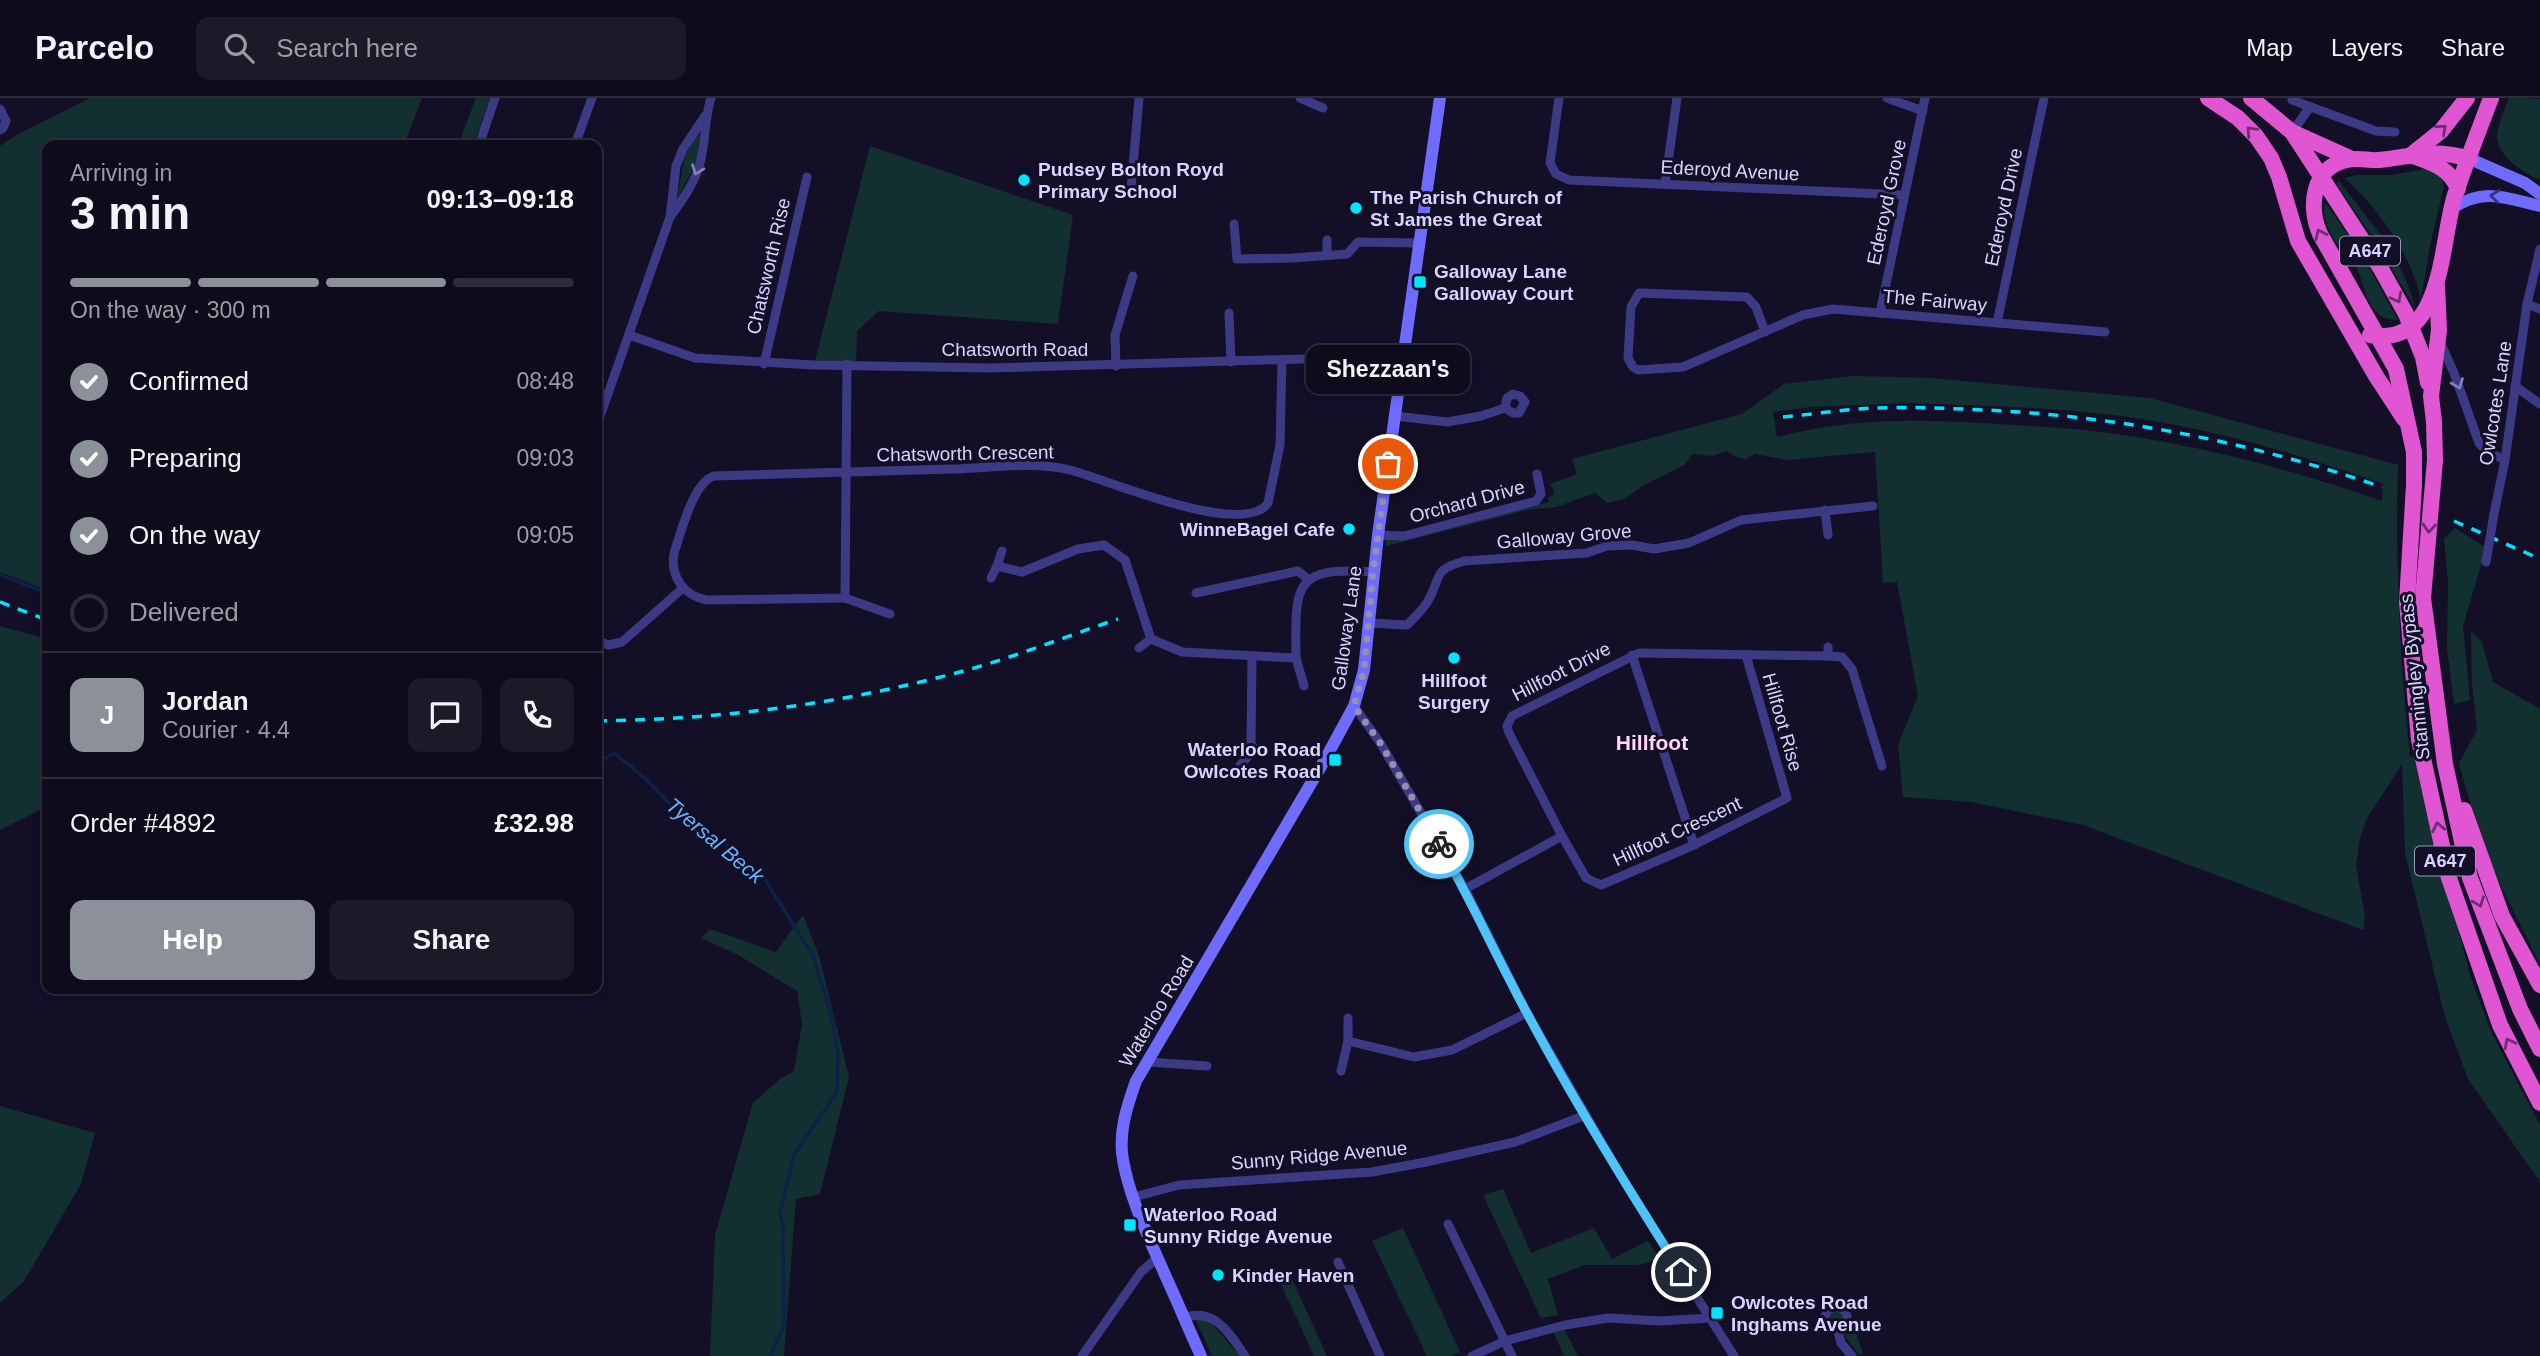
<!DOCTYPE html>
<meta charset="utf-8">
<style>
:root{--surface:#0e0b1c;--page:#1c1929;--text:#f1f3f6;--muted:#9b9ba3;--line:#2e2b3b;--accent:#8c9099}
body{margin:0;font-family:Arial,sans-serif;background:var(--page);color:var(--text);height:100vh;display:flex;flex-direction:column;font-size:26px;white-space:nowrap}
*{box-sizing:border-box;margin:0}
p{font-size:23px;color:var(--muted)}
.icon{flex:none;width:38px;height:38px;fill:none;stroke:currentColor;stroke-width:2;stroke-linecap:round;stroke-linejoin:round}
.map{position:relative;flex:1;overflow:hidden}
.drawer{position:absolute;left:42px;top:42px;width:560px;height:854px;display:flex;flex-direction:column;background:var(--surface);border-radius:14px;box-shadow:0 4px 10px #0003,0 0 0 2px var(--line)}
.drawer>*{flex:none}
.pin{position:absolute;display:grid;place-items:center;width:60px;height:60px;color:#fff;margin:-30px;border:4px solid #fff;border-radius:50%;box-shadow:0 2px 7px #0007}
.courier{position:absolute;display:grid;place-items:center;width:70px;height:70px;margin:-35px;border:5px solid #4fc3f7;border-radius:50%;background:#fff;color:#222;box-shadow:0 2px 9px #0007}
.bubble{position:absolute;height:49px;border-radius:14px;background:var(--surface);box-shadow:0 4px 10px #0003,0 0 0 2px var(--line);font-size:23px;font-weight:700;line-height:49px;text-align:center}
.headline em{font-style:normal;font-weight:700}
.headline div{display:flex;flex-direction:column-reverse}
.headline{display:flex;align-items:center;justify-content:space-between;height:119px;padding:0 28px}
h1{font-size:46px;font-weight:700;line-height:52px}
.bar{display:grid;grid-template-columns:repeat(4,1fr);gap:10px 7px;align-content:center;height:84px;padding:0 28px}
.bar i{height:9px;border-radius:5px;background:var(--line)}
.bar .on{background:var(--accent)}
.bar p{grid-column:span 4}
.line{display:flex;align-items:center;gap:18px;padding:0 28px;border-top:2px solid var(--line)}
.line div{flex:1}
.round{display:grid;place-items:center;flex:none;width:74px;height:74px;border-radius:14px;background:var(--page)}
ol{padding:0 28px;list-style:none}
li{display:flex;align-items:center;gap:21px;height:77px}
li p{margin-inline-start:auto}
li .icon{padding:7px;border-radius:50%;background:var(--accent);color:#fff;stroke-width:4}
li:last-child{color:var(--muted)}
li i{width:38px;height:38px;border:4px solid var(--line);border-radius:50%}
.button{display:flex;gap:14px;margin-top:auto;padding:14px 28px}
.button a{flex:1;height:80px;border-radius:14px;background:var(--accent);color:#fff;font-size:28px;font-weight:700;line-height:80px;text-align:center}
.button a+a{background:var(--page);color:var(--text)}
header{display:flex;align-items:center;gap:42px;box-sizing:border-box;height:98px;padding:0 35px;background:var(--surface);border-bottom:2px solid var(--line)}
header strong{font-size:33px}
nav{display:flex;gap:38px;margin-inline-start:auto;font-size:24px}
.search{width:490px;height:63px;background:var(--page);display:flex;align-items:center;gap:18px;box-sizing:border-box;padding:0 24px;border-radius:14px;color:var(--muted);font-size:26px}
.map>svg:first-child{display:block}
.green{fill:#12302f;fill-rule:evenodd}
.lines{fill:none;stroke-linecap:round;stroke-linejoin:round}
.stream{stroke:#0c2248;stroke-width:3.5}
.minor{stroke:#3d3a85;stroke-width:9}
.secondary{stroke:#6f6bff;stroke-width:12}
.trunk{stroke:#e055d1;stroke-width:16}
.rail{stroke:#00e5ff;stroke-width:3.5;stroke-dasharray:10 9;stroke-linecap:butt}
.minor-bridge{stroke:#3d3a85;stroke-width:9}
.oneway{stroke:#6f2e73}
.oneway2{stroke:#837fbc}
.oneway3{stroke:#38347d}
.done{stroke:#948fb3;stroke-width:7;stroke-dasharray:0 12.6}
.route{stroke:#4fc3f7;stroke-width:9}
.poi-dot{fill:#00e5ff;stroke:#130f26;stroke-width:2.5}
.labels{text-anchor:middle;stroke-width:6;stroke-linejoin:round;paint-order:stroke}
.shield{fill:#130f26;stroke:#9e99be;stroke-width:2}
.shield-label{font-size:18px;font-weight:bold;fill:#d9d4ff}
.poi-label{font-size:19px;font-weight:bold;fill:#d9d4ff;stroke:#130f26;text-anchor:start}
.street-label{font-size:19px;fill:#d9d4ff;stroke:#130f26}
.neighbourhood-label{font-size:21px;font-weight:bold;fill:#ffd6f0;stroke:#130f26}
.water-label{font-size:21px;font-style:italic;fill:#62b6ff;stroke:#130f26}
</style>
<header>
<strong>Parcelo</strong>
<div class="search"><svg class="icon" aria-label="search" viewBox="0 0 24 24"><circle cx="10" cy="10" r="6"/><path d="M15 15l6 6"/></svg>Search here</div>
<nav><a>Map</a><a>Layers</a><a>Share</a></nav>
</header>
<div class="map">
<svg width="2540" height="1258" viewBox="0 0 2540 1258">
<rect width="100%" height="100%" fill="#130f26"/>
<!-- green -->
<g class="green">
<path d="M90,0H422L404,47H47V492L0,474V48L18,36Z"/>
<path d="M476,0H490L473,47H458Z"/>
<path d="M2509,0L2540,1V82C2524,75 2498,59 2497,39C2497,27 2505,11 2509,0Z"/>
<path d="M700,31L697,63L676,103L685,58Z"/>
<path d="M870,48L1073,117L1058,226L879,213L857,233L856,267H814Z"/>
<path d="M2425,71C2435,73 2443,78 2444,88L2430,147L2421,202C2412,157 2378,110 2345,80L2356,77H2393Z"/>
<path d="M2339,83L2391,150L2408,187L2416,211L2392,172V159L2381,142L2370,135L2336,86Z"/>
<path d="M2325,104L2364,160L2398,222C2365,223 2366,186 2355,166C2351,159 2344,156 2340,150C2330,137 2322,121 2325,104Z"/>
<path d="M1852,278L1931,280L2150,300L2398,367C2395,465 2400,562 2410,659L2417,657L2424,700L2470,877L2490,931L2540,1027V1084L2468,981L2445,919L2405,755L2402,666L2366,722L2360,740L2356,767L2365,819L2363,832L2083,727L1971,704L1903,699L1898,647L1918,598L1897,484L1883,485L1875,354L1787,362L1755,356L1746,361L1736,359L1726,353L1712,358L1693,356L1684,367L1644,387L1624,401L1607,405L1595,395L1556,409L1527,412L1386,448V442L1390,441L1549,404L1548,400L1553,397L1554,392L1550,386L1577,376L1572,361L1742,316L1784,286ZM1909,305C1988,308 2069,309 2147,322C2228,335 2306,359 2383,386L2382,403C2293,372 2203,348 2110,335C2073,330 2035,328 1998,326C1924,321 1850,319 1777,339L1773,314L1810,309Z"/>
<path d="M2455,430L2486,450L2463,528L2470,602L2454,606L2447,551L2448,483L2444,441Z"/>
<path d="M0,528L47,541V708L0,732Z"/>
<path d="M2471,533L2482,544L2493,584L2540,611V866L2487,760L2460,670L2459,665L2477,632L2472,585Z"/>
<path d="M803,817L819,858L849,979L820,1096L796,1101L784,1258H710L715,1137L753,1005L780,981L794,973L802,926L797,893L738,857L701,840L710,831L776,854Z"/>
<path d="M0,1008L95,1035L81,1086L24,1183L0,1205Z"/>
<path d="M1503,1091L1531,1155L1594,1130L1612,1161L1648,1143L1660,1161L1638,1167H1585L1548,1181L1558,1217L1541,1220L1483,1097Z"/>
<path d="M1403,1130L1460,1254L1451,1258H1427L1372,1143Z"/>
<path d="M1291,1179L1327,1258H1314L1280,1184Z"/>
<circle cx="1836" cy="1220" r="11"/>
<path d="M1201,1221L1212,1226L1240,1258H1212L1196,1222Z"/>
<path d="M1852,1222L1863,1256L1859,1257L1844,1237Z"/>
<path d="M1562,1227L1578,1258H1564L1551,1229Z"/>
</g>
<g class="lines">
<!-- stream -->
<g class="stream">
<path d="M0,477L47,495"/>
<path d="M597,665L614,655L646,681L672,708L720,741L764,780L813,858L830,913L838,954L837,994L794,1057L780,1115L783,1129L784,1228L770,1258"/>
</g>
<!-- minor -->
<g class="minor">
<path d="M1300,0L1323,10"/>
<path d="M1559,0L1550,65L1556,76L1569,82L1904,97"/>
<path d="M1887,0L1923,13"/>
<path d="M2292,2L2376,33L2395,34"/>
<path d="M0,11L6,23L3,30L0,32"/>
<path d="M2292,34L2310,9"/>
<path d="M479,47L495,0"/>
<path d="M575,47L592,0"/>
<path d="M1665,86L1677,0"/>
<path d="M1131,91L1139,0"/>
<path d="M671,118C682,102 695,85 700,65C706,43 704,22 711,0"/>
<path d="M1234,126L1237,161L1293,160L1347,156L1358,144L1418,145"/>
<path d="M1327,156V142"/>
<path d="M2527,206L2540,211"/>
<path d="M1229,215L1231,264"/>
<path d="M1880,215L1925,0"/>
<path d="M1997,225L2044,0"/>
<path d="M1765,234L1756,209L1747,199L1639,195L1631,209L1628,260L1633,269L1638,272L1683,269L1803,217L1833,211L2105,234"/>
<path d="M629,237L695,260L814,267L990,270L1404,258"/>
<path d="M2441,246L2454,275L2479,345L2486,353L2505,362"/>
<path d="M764,266L807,79"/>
<path d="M847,266L845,500L707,502C684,498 670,479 674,455C681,435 693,384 714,378C794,376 874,374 953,371C989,370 1036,363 1070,372C1106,381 1243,441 1268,405L1280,347L1282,262"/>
<path d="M1116,268L1115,237L1133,178"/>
<path d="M2515,288L2540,306"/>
<path d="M1395,318L1447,324L1481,318L1505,310L1507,300L1513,296L1520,298L1525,304L1519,315H1513L1505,310"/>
<path d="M597,327L670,119L676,68L683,51L705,18"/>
<path d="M1825,412L1828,437"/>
<path d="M2494,416L2505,362L2527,206L2540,151"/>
<path d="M1378,437L1404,438L1536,403L1541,396L1537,376"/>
<path d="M1002,453L997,468L1022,474L1078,451L1104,447L1125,462L1151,541L1182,554L1296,560C1295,487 1293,468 1373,474"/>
<path d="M991,480L997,468"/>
<path d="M1196,495L1298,473L1308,481"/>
<path d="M845,500L890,516"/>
<path d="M1369,525L1407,527C1415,519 1424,511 1429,501C1442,477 1433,472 1464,463L1587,455L1607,448L1632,447L1654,451L1689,445L1741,422L1873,408"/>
<path d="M597,543L609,547L622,544L683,490"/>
<path d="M1828,549V558L1842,559L1852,571L1882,668"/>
<path d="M1139,550L1151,541"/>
<path d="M1632,557L1694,747"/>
<path d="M1296,560L1304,588"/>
<path d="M1354,608L1381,646L1465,791L1527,915L1628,1090L1734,1258"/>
<path d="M1240,667L1255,651L1251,646L1252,558"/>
<path d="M1562,738L1586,780L1601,787L1694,747L1787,700L1746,557"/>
<path d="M1465,791L1562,738L1509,635L1507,628L1512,618L1639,555L1828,558"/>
<path d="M1348,920V943"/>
<path d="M1148,964L1207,968"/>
<path d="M1341,973L1348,943L1414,959L1452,952L1527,915"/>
<path d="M1134,1099L1179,1087L1372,1074L1426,1064L1515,1044L1586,1017"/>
<path d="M1448,1126L1512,1258"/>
<path d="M1338,1164L1380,1258"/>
<circle cx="1836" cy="1220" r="11"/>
<path d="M1183,1220C1214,1209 1229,1234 1245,1258"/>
<path d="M1837,1230L1841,1245L1852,1258"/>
<path d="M1082,1258L1141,1174L1157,1160"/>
<path d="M1472,1258L1505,1243L1565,1227L1608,1220L1659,1223L1711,1220"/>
</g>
<!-- secondary -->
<g class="secondary">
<path d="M2470,61L2525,85L2540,96"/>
<path d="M2452,110C2485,89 2505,100 2540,108"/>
<path d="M1201,1258C1189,1232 1178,1205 1166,1179C1150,1142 1130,1102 1123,1062C1118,1035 1127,1008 1136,983L1323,665L1354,608L1364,572L1378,437L1440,0"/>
</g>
<!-- trunk -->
<g class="trunk">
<path d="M2208,0L2238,20L2256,38L2271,60L2279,79L2298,143L2376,278L2404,321"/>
<path d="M2251,0L2292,34L2381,171L2406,216L2423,259L2428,285"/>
<path d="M2292,34L2352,61"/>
<path d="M2411,57L2441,33L2467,0"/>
<path d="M2413,58C2432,65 2450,70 2458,91"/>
<path d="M2470,61C2434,50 2415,58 2379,62C2369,63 2358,59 2347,62C2312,69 2308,109 2320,136L2396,271L2414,354V387L2407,504L2419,642L2449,780L2500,927L2540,1005"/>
<path d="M2437,188L2439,232L2431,298L2434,324L2435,362L2423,500L2445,666L2470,780L2520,911L2540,951"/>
<path d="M2370,237C2445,250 2440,143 2455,97C2466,65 2479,32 2491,0"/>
<path d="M2464,712L2502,818L2540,887"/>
</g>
<!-- rail -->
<g class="rail">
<path d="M1783,319C1807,317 1832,313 1857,311C1899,308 1941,310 1984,312C2120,318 2253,345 2382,389"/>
<path d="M2454,423L2540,461"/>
<path d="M0,504L47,522"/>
<path d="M597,623C720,621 836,607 956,575C1010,561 1064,539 1118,521"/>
</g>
<!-- minor-bridge -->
<path class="minor-bridge" d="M2486,464L2494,416"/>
</g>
<!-- one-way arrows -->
<defs><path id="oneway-chevron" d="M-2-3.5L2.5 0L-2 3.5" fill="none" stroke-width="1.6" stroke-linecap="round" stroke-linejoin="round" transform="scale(1.75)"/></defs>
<g class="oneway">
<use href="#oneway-chevron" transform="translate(2442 31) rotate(-42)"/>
<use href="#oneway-chevron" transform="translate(2251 33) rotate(-133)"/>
<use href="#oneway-chevron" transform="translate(2320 136) rotate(-116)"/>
<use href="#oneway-chevron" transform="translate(2397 200) rotate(62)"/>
<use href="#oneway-chevron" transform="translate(2429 430) rotate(95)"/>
<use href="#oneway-chevron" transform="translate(2438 729) rotate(-102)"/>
<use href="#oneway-chevron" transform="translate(2479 804) rotate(69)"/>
<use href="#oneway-chevron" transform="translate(2509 945) rotate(-117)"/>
</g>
<g class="oneway2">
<use href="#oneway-chevron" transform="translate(697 72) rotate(110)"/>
<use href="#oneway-chevron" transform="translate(2458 286) rotate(69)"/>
</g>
<use class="oneway3" href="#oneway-chevron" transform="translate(2495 98) rotate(-173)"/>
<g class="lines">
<!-- done -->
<path class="done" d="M1388,366L1373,474L1364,572L1354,608L1381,646L1439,746"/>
<!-- route -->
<path class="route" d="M1439,746C1471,802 1497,860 1528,917C1575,1005 1628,1090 1681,1174"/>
</g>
<!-- markers -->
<g class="poi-dot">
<circle cx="1024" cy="82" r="7"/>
<circle cx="1356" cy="110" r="7"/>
<rect x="1413" y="177" width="14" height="14" rx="3.5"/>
<circle cx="1349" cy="431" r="7"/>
<circle cx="1454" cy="560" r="7"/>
<rect x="1328" y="655" width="14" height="14" rx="3.5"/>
<rect x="1123" y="1120" width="14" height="14" rx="3.5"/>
<circle cx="1218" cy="1177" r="7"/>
<rect x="1710" y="1208" width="14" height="14" rx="3.5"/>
</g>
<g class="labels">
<!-- shield labels -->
<g class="shield">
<rect x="2340" y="138.5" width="60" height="29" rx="5"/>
<rect x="2415" y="748.5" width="60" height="29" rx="5"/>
</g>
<g class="shield-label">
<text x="2370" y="159">A647</text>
<text x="2445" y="769">A647</text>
</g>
<!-- poi labels -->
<g class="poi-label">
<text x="1038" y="78">Pudsey Bolton Royd<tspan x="1038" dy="22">Primary School</tspan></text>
<text x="1370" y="106">The Parish Church of<tspan x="1370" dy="22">St James the Great</tspan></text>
<text x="1434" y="180">Galloway Lane<tspan x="1434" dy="22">Galloway Court</tspan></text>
<text x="1335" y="438" text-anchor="end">WinneBagel Cafe</text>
<text x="1454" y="589" text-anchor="middle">Hillfoot<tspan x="1454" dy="22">Surgery</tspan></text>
<text x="1321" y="658" text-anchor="end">Waterloo Road<tspan x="1321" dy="22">Owlcotes Road</tspan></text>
<text x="1144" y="1123">Waterloo Road<tspan x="1144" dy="22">Sunny Ridge Avenue</tspan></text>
<text x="1232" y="1184">Kinder Haven</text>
<text x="1731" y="1211">Owlcotes Road<tspan x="1731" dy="22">Inghams Avenue</tspan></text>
</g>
<!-- street labels -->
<g class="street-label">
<text transform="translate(1730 72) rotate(3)" y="7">Ederoyd Avenue</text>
<text transform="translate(1886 104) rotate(-78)" y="7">Ederoyd Grove</text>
<text transform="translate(2003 109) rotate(-78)" y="7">Ederoyd Drive</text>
<text transform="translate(768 168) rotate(-77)" y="7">Chatsworth Rise</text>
<text transform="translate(1935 202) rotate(5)" y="7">The Fairway</text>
<text x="1015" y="258">Chatsworth Road</text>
<text transform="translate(2495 305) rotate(-81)" y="7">Owlcotes Lane</text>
<text transform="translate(965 355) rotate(-1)" y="7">Chatsworth Crescent</text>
<text transform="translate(1467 403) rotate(-15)" y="7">Orchard Drive</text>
<text transform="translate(1564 438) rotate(-5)" y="7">Galloway Grove</text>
<text transform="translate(1346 530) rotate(-82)" y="7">Galloway Lane</text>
<text transform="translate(1561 573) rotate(-27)" y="7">Hillfoot Drive</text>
<text transform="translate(2414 579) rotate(-96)" y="7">Stanningley Bypass</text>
<text transform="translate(1783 624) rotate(74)" y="7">Hillfoot Rise</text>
<text transform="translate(1677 733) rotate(-25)" y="7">Hillfoot Crescent</text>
<text transform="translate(1156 913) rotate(-59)" y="7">Waterloo Road</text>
<text transform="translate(1319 1057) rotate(-5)" y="7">Sunny Ridge Avenue</text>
</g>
<!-- neighbourhood labels -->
<g class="neighbourhood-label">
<text x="1652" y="652">Hillfoot</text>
</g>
<!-- water labels -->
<g class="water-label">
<text transform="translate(715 743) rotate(40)" y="7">Tyersal Beck</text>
</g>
</g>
</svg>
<div class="pin" style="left:1388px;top:366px;background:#ea580c"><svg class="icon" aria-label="bag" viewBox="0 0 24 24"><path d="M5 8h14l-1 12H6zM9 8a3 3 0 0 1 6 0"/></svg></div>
<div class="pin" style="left:1681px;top:1174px;background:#1f2937"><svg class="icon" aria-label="home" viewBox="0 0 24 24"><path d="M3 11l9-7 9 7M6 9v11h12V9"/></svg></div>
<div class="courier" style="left:1439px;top:746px"><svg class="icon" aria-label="bike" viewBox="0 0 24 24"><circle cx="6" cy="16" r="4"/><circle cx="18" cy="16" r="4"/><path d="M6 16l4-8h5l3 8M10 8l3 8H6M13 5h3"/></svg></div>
<div class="bubble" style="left:1306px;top:247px;width:164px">Shezzaan's</div>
<section class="drawer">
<div class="headline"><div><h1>3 min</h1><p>Arriving in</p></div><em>09:13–09:18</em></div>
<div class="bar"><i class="on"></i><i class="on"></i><i class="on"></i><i></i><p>On the way · 300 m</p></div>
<ol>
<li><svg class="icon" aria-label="check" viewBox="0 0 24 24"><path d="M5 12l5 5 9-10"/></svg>Confirmed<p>08:48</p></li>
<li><svg class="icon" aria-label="check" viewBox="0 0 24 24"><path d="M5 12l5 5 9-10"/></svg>Preparing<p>09:03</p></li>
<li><svg class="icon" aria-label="check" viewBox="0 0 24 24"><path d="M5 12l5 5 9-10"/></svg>On the way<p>09:05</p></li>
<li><i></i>Delivered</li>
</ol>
<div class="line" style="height:126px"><b class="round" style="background:var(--accent);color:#fff">J</b><div><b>Jordan</b><p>Courier · 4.4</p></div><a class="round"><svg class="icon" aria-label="chat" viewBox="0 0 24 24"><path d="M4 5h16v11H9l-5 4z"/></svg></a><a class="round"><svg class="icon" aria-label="phone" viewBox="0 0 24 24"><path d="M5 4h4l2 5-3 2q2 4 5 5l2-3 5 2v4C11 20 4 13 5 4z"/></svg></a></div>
<div class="line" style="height:91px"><div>Order #4892</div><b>£32.98</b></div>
<div class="button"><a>Help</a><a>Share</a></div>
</section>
</div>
